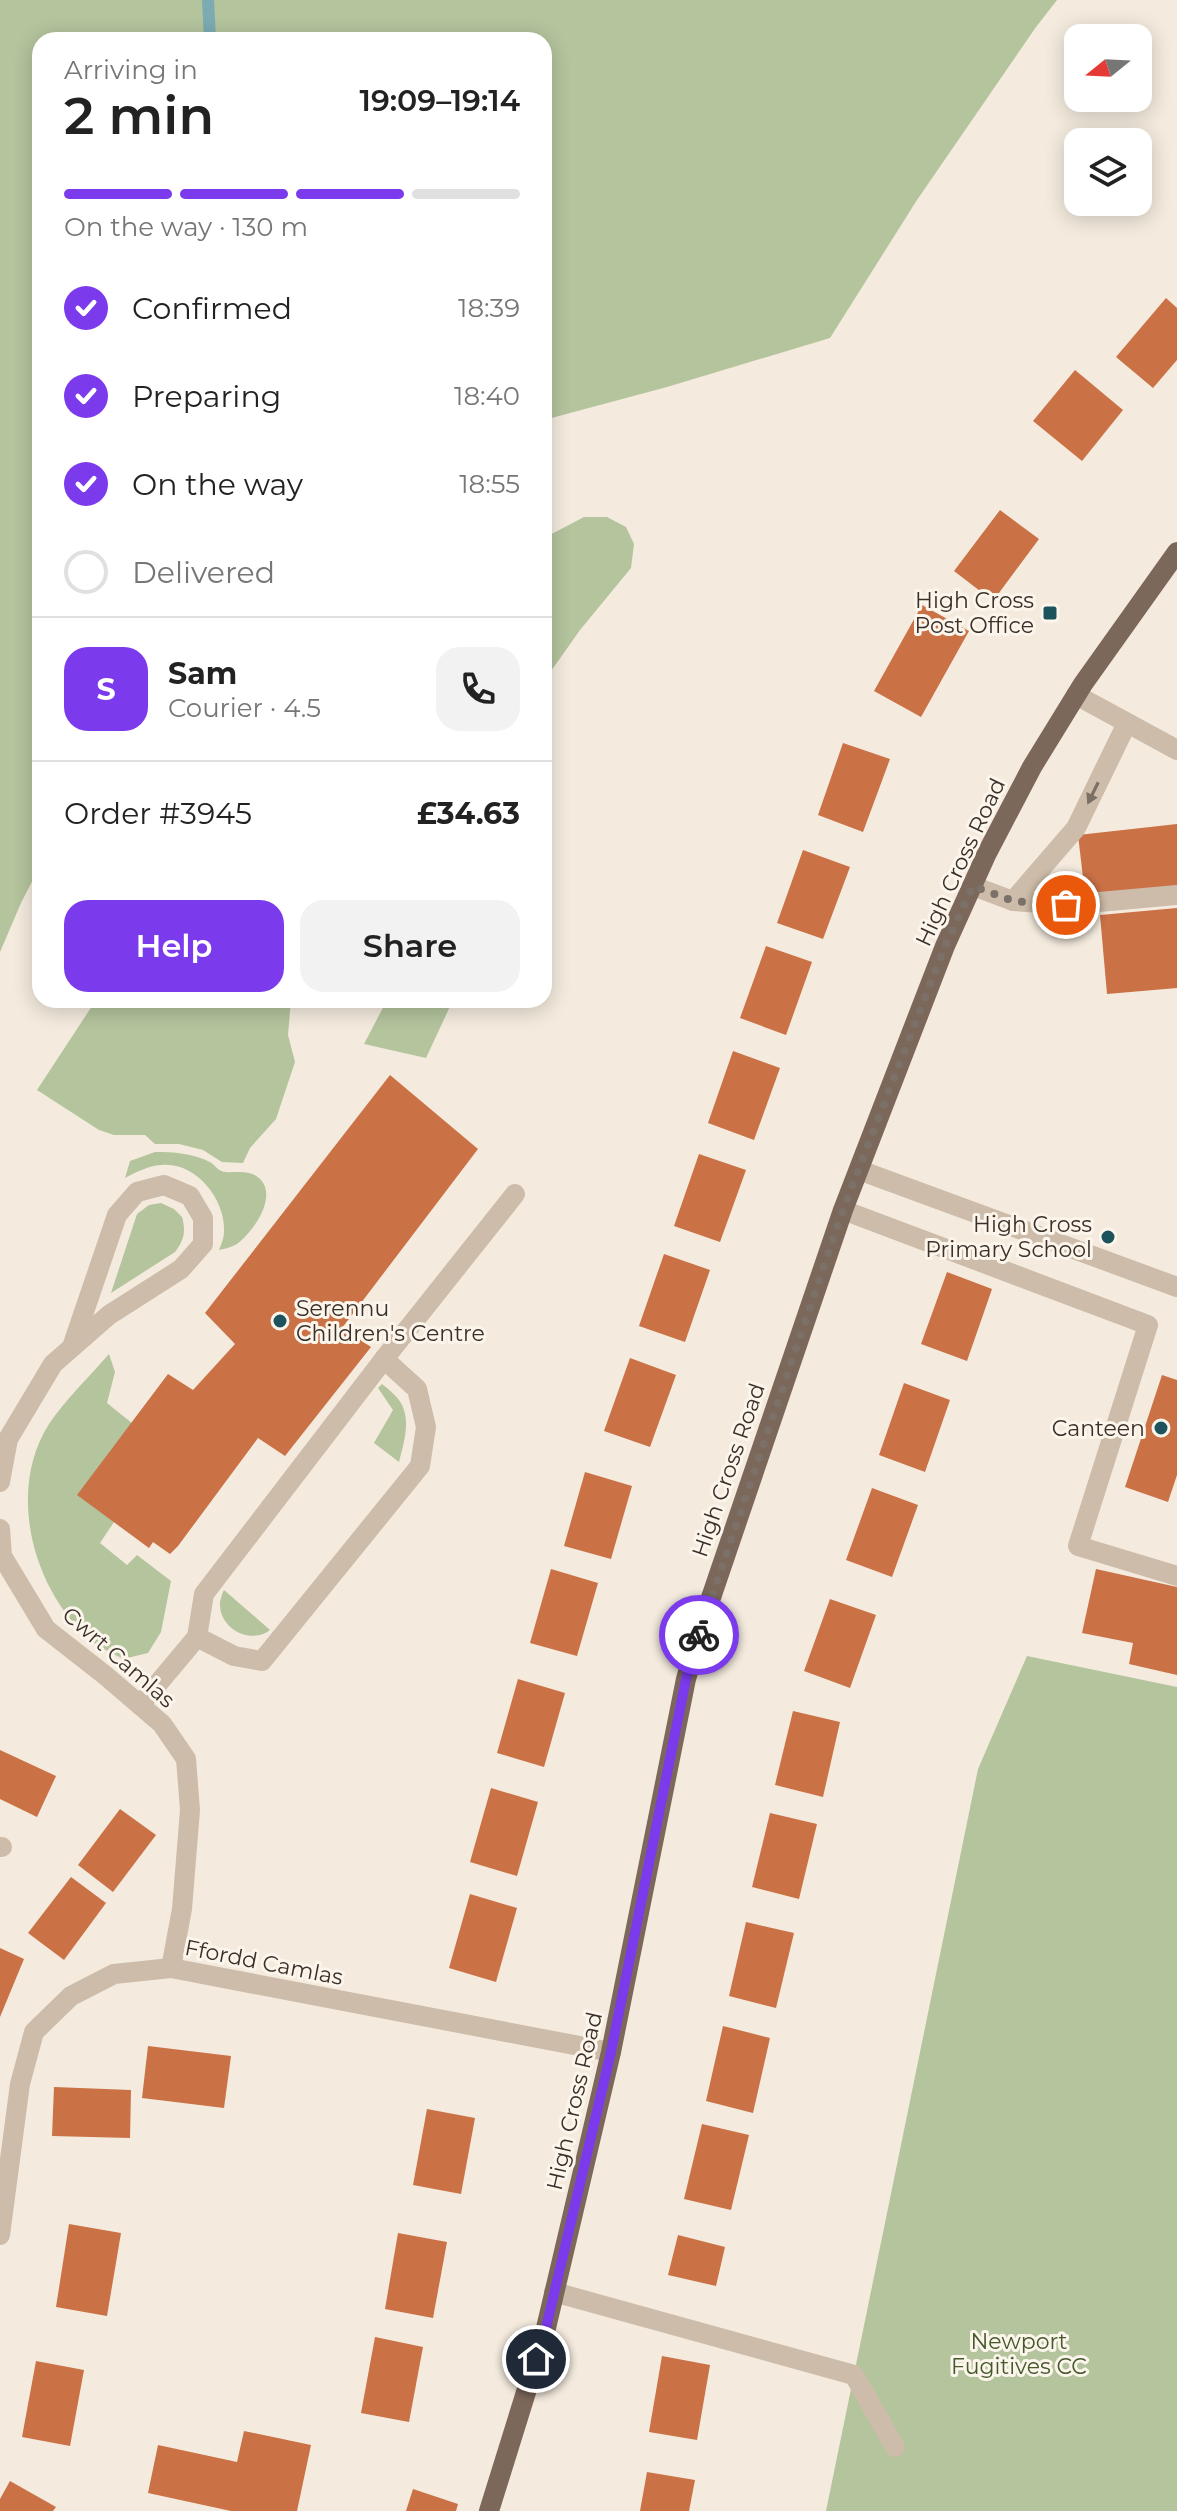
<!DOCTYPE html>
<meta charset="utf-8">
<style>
:root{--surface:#fff;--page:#f2f2f2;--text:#222;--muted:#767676;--line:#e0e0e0;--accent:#7c3aed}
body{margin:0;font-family:Montserrat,sans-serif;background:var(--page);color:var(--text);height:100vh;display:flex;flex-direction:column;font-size:30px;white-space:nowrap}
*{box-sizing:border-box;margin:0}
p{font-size:26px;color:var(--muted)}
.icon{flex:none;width:44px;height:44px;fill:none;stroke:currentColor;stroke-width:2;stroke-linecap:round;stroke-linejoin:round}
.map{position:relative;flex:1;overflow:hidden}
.sheet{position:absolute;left:32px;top:32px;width:520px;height:976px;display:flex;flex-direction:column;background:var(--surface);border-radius:24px;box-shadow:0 4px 20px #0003}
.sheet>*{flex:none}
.needle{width:52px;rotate:252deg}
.buttons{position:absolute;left:1064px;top:24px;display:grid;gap:16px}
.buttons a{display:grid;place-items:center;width:88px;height:88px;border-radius:16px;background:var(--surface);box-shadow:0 4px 20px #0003;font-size:40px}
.pin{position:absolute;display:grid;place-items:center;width:68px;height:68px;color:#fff;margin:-34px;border:4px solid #fff;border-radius:50%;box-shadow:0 2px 8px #0007}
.courier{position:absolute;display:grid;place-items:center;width:80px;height:80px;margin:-40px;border:6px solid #7c3aed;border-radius:50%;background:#fff;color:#222;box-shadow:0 2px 10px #0007}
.summary em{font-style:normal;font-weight:600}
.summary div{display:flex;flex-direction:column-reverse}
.summary{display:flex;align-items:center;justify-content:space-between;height:136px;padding:0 32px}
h1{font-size:52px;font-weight:600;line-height:60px}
.bar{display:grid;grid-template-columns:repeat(4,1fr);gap:12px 8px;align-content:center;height:96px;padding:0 32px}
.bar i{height:10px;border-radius:6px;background:var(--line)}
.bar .on{background:var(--accent)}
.bar p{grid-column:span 4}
.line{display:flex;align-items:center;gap:20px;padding:0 32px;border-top:2px solid var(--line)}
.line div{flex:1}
.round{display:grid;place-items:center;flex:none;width:84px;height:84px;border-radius:24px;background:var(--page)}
ol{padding:0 32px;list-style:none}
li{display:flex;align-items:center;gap:24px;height:88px}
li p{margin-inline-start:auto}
li .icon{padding:8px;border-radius:50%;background:var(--accent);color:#fff;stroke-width:4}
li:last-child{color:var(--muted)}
li i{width:44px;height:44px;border:4px solid var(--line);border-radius:50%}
.action{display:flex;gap:16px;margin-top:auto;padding:16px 32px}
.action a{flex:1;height:92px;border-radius:24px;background:var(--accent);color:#fff;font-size:32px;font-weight:600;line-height:92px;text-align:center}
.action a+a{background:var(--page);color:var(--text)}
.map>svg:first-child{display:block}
.green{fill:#b4c49d}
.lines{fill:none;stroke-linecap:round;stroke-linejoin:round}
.stream{stroke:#7cabb2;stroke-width:12}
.building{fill:#ca7146}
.minor{stroke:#cdbca9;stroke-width:20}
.major{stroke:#7c685a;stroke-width:20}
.oneway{fill:#7c6f63}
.done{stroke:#7b7168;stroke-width:8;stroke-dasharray:0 14.4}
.route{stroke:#7c3aed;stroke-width:10}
.poi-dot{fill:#1d535d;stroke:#fbf5eb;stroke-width:3}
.labels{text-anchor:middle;stroke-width:6;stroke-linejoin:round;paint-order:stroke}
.poi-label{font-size:22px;fill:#3a3029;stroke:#fbf5eb;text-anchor:end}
.street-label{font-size:22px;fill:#3a3029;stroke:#fbf5eb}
.park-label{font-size:22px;fill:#45592c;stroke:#fbf5eb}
</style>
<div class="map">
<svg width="1177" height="2511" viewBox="0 0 1177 2511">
<rect width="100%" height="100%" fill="#f4ebde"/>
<!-- green -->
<g class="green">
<path d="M0,0H1057L1036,27L917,200L830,338L667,387L544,420V40H40V866L21,903L0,952Z"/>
<path d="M584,517H607L626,527L634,544L631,568L580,630L544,681V538Z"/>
<path d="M96,1000H291L288,1035L295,1062L276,1119L250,1148L243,1163L222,1162L203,1150L179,1144H155L145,1135H114L99,1130L37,1090Z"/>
<path d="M387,1000H453L426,1058L364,1044Z"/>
<path d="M155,1152C174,1152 192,1153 210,1162C216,1166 218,1171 225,1172C237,1173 251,1169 261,1180C277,1198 253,1232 237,1244C232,1247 225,1249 219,1250C221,1245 224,1238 224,1232C226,1199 195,1161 161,1165C148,1166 136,1172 125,1178L130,1161Z"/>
<path d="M161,1203L174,1209L182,1217C186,1232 184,1240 175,1252L111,1293L137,1214L149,1205Z"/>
<path d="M109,1354L115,1372L107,1403L133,1424L114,1522L100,1543L127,1565L137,1555L171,1581L161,1632L148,1653L123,1659C113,1653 100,1648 92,1641C33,1592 6,1491 49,1424C66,1399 89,1377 109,1354Z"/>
<path d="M382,1384C388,1389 397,1396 401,1403C411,1421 404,1443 399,1462L374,1443L393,1410L378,1388Z"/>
<path d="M224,1590L270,1630C251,1645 219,1629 220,1603C220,1601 223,1591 224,1590Z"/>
<path d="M1027,1656L1177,1687V2511H826L978,1769Z"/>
</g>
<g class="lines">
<!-- stream -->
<path class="stream" d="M208,0L210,40"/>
</g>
<!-- building -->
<g class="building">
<path d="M1166,298L1177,308V360L1153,388L1116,357Z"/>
<path d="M1075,370L1123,410L1082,461L1033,421Z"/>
<path d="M1000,510L1039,539L993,601L954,571Z"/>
<path d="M922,605L969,631L921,717L874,691Z"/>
<path d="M843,743L890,759L863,832L818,815Z"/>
<path d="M1177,824V894L1086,903L1078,835Z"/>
<path d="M803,850L850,867L823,939L777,923Z"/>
<path d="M1177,908V988L1107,994L1100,915Z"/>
<path d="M766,946L812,962L786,1035L740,1018Z"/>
<path d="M733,1051L780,1068L754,1140L708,1123Z"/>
<path d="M390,1075L478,1149L342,1328L371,1347L285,1456L258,1438L178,1546L170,1554L153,1542L149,1548L77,1495L168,1374L193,1390L235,1344L205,1313Z"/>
<path d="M699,1154L746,1170L720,1242L674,1226Z"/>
<path d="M664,1254L710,1270L685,1342L639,1326Z"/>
<path d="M947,1272L992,1289L967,1361L921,1344Z"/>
<path d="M630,1358L676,1375L650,1447L604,1431Z"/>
<path d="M1162,1375L1177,1380V1475L1168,1502L1125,1487Z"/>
<path d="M904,1383L950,1400L925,1472L879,1455Z"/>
<path d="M585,1472L632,1486L611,1559L564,1546Z"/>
<path d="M872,1488L918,1505L892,1577L846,1560Z"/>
<path d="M551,1569L598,1583L577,1656L530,1643Z"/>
<path d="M1096,1569L1177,1587V1675L1129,1664L1133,1643L1082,1633Z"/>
<path d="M830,1599L876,1615L850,1688L804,1671Z"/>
<path d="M518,1679L565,1693L544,1767L497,1753Z"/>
<path d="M793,1711L840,1722L823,1797L775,1785Z"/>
<path d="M0,1750L56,1776L37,1817L0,1799Z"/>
<path d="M491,1788L538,1802L517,1876L470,1862Z"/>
<path d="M120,1809L156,1835L113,1892L78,1865Z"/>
<path d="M770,1813L817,1824L799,1899L752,1887Z"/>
<path d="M71,1877L106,1903L64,1960L28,1933Z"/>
<path d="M470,1894L517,1908L496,1982L449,1968Z"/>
<path d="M746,1922L794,1933L776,2008L729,1996Z"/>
<path d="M0,1948L24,1959L0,2017Z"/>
<path d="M723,2026L770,2038L753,2113L706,2101Z"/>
<path d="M148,2046L231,2056L224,2108L142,2098Z"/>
<path d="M54,2087L131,2090L130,2138L52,2136Z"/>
<path d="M427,2109L475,2118L461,2194L413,2185Z"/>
<path d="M702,2124L749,2135L731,2210L684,2199Z"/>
<path d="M69,2224L121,2233L107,2316L56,2307Z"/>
<path d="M398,2233L447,2242L433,2318L385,2309Z"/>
<path d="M678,2235L725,2247L716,2286L668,2275Z"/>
<path d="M375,2337L423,2347L409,2422L361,2413Z"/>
<path d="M662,2356L710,2365L697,2440L649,2432Z"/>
<path d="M36,2361L84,2370L70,2446L22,2437Z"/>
<path d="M244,2431L311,2445L297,2511H231L148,2493L158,2445L237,2462Z"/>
<path d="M647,2472L695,2480L689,2511H640Z"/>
<path d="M10,2481L56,2507L53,2511H0V2499Z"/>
<path d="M413,2489L458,2504L456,2511H406Z"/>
</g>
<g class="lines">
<!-- minor -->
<g class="minor">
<path d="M1076,695L1177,750"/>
<path d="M973,886L1013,901L1066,905L1177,895"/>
<path d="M1013,901L1076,828L1127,723"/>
<path d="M859,1170L1177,1287"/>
<path d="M843,1210L1148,1325L1078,1546L1177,1576"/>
<path d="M384,1359L515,1194"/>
<path d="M0,1482L8,1439L53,1364L109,1315L181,1269L203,1244V1218L190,1196L164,1185L137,1192L117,1215L72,1347"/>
<path d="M0,1529L2,1556L46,1629L106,1676L162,1724L186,1759L190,1810L182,1909L171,1968"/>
<path d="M140,1705L197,1637L204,1594L384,1359L417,1389L426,1427L420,1466L262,1661L234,1656L197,1637"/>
<path d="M0,1847H2"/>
<path d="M0,2235L20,2084L34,2032L71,1996L114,1974L171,1968L611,2052"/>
<path d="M554,2292L854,2375L895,2447"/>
</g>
<!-- major -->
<path class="major" d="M489,2511L546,2328L611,2052L686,1679L702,1624L843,1210L945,946L987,853L1032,767L1083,684L1177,552"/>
</g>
<!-- one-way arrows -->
<defs><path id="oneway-solid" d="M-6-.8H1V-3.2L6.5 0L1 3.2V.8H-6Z" transform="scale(2)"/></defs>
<use class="oneway" href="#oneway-solid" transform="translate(1093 793) rotate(116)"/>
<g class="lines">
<!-- done -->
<path class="done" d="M699,1635L843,1210L945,946L973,886L1013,901L1066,905"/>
<!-- route -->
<path class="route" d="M536,2359L546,2328L611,2052L686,1679L699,1635"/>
</g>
<!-- markers -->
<g class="poi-dot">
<rect x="1042" y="605" width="16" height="16" rx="4"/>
<circle cx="1108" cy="1237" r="8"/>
<circle cx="280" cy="1321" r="8"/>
<circle cx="1161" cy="1428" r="8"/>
</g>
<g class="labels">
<!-- poi labels -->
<g class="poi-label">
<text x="1034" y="608">High Cross<tspan x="1034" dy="25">Post Office</tspan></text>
<text x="1092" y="1232">High Cross<tspan x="1092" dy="25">Primary School</tspan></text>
<text x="296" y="1316" text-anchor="start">Serennu<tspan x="296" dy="25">Children's Centre</tspan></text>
<text x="1145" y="1436">Canteen</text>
</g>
<!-- street labels -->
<g class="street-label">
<text transform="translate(960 862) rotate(-65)" y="8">High Cross Road</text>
<text transform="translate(728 1470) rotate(-71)" y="8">High Cross Road</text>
<text transform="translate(119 1657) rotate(41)" y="8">Cwrt Camlas</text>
<text transform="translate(264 1962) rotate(11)" y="8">Ffordd Camlas</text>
<text transform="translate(574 2101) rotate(-77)" y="8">High Cross Road</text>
</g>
<!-- park labels -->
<g class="park-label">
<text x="1019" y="2349">Newport<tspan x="1019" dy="25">Fugitives CC</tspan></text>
</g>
</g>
</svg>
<div class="buttons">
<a><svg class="needle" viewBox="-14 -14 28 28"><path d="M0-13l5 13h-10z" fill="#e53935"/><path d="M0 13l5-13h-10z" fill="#767676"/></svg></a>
<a><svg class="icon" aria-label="layers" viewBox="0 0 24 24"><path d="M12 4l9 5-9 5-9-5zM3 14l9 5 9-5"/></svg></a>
</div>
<div class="pin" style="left:1066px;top:905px;background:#ea580c"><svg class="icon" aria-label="bag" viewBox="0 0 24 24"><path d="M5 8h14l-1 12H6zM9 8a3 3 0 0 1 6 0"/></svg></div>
<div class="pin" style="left:536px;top:2359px;background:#1f2937"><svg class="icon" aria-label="home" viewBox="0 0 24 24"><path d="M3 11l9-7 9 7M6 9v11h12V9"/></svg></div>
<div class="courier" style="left:699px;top:1635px"><svg class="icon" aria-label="bike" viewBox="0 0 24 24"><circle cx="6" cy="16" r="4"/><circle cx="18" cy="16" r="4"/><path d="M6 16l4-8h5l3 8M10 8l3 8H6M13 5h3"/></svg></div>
<section class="sheet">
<div class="summary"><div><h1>2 min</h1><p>Arriving in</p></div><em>19:09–19:14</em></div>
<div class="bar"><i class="on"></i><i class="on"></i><i class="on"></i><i></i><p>On the way · 130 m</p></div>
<ol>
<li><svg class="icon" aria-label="check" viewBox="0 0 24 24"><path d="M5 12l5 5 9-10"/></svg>Confirmed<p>18:39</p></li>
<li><svg class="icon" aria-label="check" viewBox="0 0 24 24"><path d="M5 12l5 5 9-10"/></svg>Preparing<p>18:40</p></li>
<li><svg class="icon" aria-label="check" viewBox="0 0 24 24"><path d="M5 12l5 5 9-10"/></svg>On the way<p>18:55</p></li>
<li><i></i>Delivered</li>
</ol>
<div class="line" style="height:144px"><b class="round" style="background:var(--accent);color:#fff">S</b><div><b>Sam</b><p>Courier · 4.5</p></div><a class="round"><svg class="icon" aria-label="phone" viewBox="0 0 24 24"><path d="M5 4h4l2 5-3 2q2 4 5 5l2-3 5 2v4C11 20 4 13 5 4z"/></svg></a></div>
<div class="line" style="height:104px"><div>Order #3945</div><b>£34.63</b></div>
<div class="action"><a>Help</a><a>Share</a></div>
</section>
</div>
